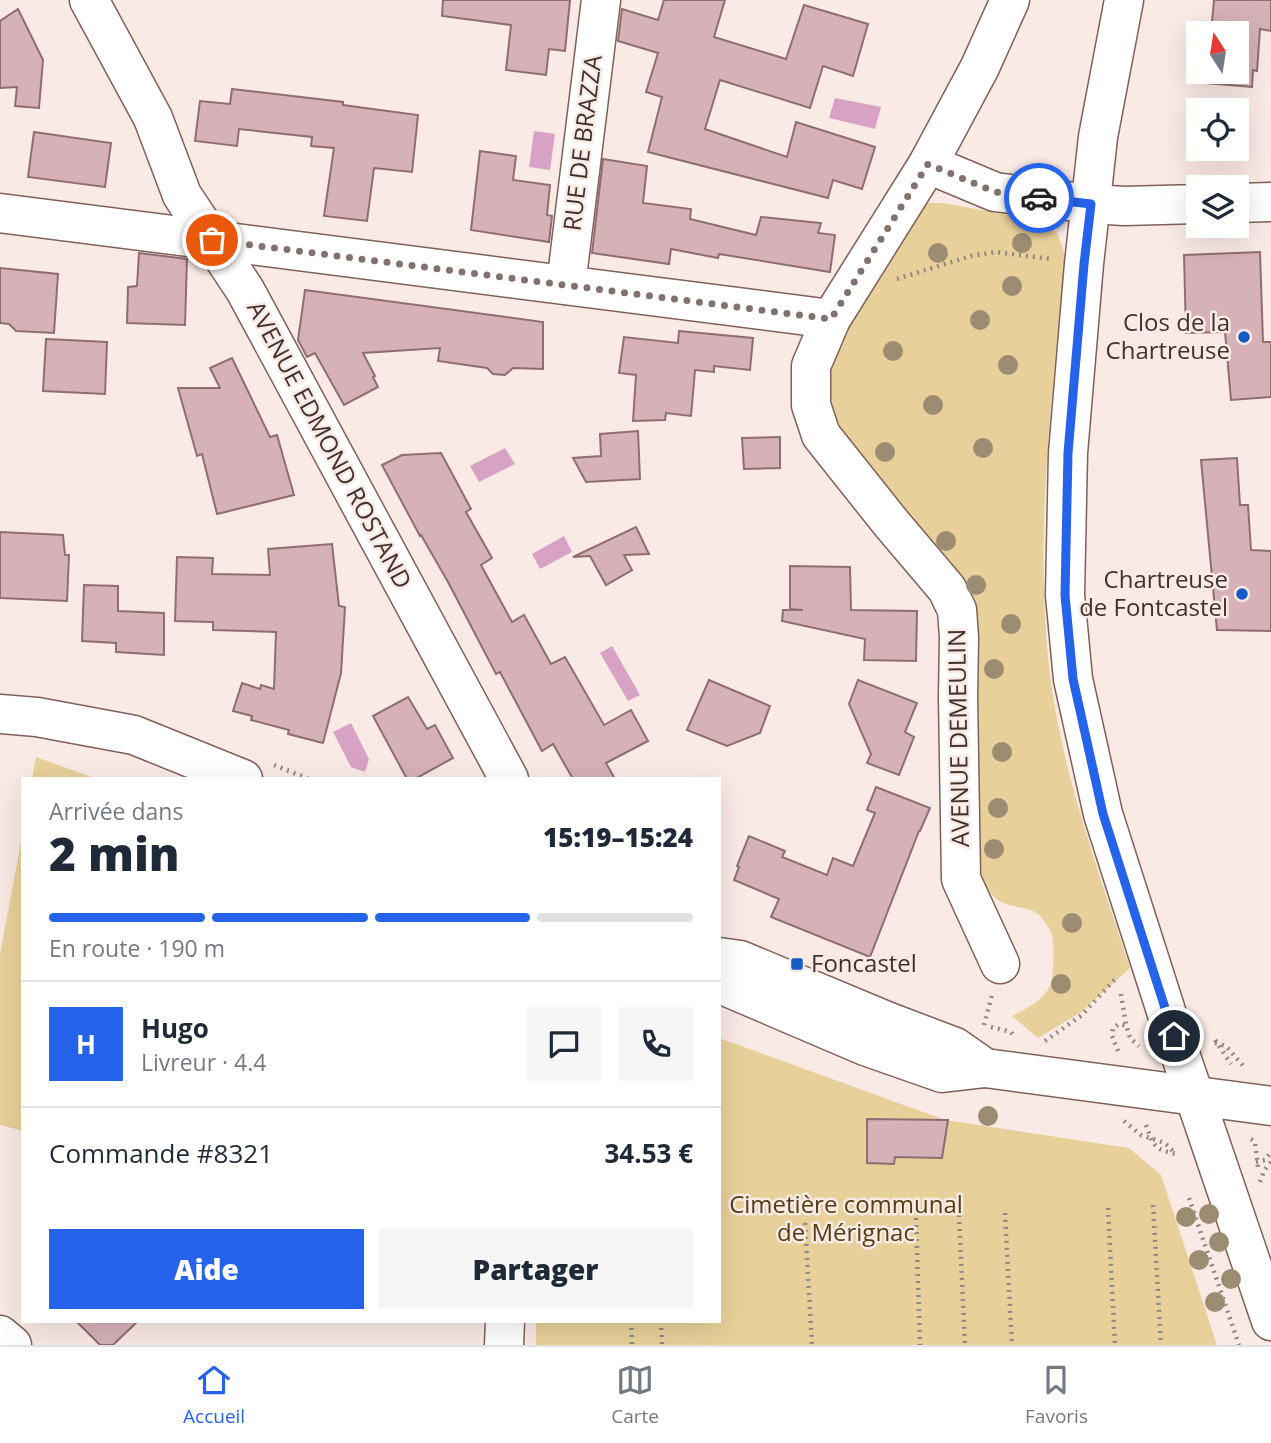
<!DOCTYPE html>
<html lang="fr">
<meta charset="utf-8">
<style>
:root{--surface:#fff;--page:#f6f6f7;--text:#1f2937;--muted:#747a83;--line:#e0e1e3;--accent:#2563eb}
body{margin:0;font-family:"Open Sans",sans-serif;background:var(--page);color:var(--text);height:100vh;display:flex;flex-direction:column;font-size:26px;white-space:nowrap}
*{box-sizing:border-box;margin:0}
p{font-size:23px;color:var(--muted)}
.icon{flex:none;width:38px;height:38px;fill:none;stroke:currentColor;stroke-width:2;stroke-linecap:round;stroke-linejoin:round}
.map{position:relative;flex:1;overflow:hidden}
.panel{position:absolute;left:21px;top:777px;width:700px;height:546px;display:flex;flex-direction:column;background:var(--surface);border-radius:0px;box-shadow:0 7px 28px #0002}
.panel>*{flex:none}
.needle{width:46px;rotate:348deg}
.fabs{position:absolute;left:1186px;top:21px;display:grid;gap:14px}
.fabs a{display:grid;place-items:center;width:63px;height:63px;border-radius:0px;background:var(--surface);box-shadow:0 7px 28px #0002;font-size:35px}
.pin{position:absolute;display:grid;place-items:center;width:60px;height:60px;color:#fff;margin:-30px;border:4px solid #fff;border-radius:50%;box-shadow:0 2px 7px #0007}
.courier{position:absolute;display:grid;place-items:center;width:70px;height:70px;margin:-35px;border:5px solid #2563eb;border-radius:50%;background:#fff;color:#222;box-shadow:0 2px 9px #0007}
.summary em{font-style:normal;font-weight:800}
.summary div{display:flex;flex-direction:column-reverse}
.summary{display:flex;align-items:center;justify-content:space-between;height:119px;padding:0 28px}
h1{font-size:46px;font-weight:800;line-height:52px}
.bar{display:grid;grid-template-columns:repeat(4,1fr);gap:10px 7px;align-content:center;height:84px;padding:0 28px}
.bar i{height:9px;border-radius:5px;background:var(--line)}
.bar .on{background:var(--accent)}
.bar p{grid-column:span 4}
.line{display:flex;align-items:center;gap:18px;padding:0 28px;border-top:2px solid var(--line)}
.line div{flex:1}
.round{display:grid;place-items:center;flex:none;width:74px;height:74px;border-radius:0px;background:var(--page)}
.action{display:flex;gap:14px;margin-top:auto;padding:14px 28px}
.action a{flex:1;height:80px;border-radius:0px;background:var(--accent);color:#fff;font-size:28px;font-weight:800;line-height:80px;text-align:center}
.action a+a{background:var(--page);color:var(--text)}
.dock{display:flex;justify-content:space-around;align-items:center;height:98px;border-top:2px solid var(--line);background:var(--surface);font-size:19px;color:var(--muted)}
.dock a{display:grid;justify-items:center;gap:4px}
.dock .on{color:var(--accent)}
.map>svg:first-child{display:block}
.green{fill:#e7d099}
.water{fill:#d8a2c4}
.building{fill:#d6b1b7;stroke:#8f6d73;stroke-width:2}
.lines{fill:none;stroke-linecap:round;stroke-linejoin:round}
.minor-casing{stroke:#806058;stroke-width:41}
.path{stroke:#958682;stroke-width:4.5;stroke-dasharray:2 5;stroke-linecap:butt}
.minor{stroke:#fff;stroke-width:38}
.tree{fill:#9c8c72}
.done{stroke:#81726e;stroke-width:7;stroke-dasharray:0 12.6}
.route{stroke:#2563eb;stroke-width:9}
.poi-dot{fill:#175bc6;stroke:#faeae6;stroke-width:2.5}
.labels{text-anchor:middle;stroke-width:5;stroke-linejoin:round;paint-order:stroke}
.street-label{font-size:24px;fill:#40322e;stroke:#faeae6}
.poi-label{font-size:24px;fill:#40322e;stroke:#faeae6;text-anchor:end}
.park-label{font-size:24px;fill:#503f13;stroke:#faeae6}
</style>
<div class="map">
<svg width="1271" height="1345" viewBox="0 0 1271 1345">
<rect width="100%" height="100%" fill="#faeae6"/>
<!-- green -->
<g class="green">
<path d="M927,203H943L1042,221L1058,235L1065,255C1053,392 1034,529 1049,667C1061,771 1098,869 1130,968L1080,1013L1038,1038L1012,1016C1027,1009 1042,1001 1050,986C1054,977 1055,941 1051,932C1049,927 1042,918 1038,914C1026,905 1010,909 998,900C984,889 977,870 969,855L955,576L931,539L898,506L841,433L828,401L829,363L842,325L915,210Z"/>
<path d="M36,757L97,779H32Z"/>
<path d="M23,831V1131L0,1125V954Z"/>
<path d="M719,1038L945,1120L1129,1148L1161,1175L1217,1345H536V1321H719Z"/>
</g>
<!-- water -->
<g class="water">
<path d="M835,98L881,107L875,129L829,118Z"/>
<path d="M534,131L555,134L550,170L529,167Z"/>
<path d="M505,448L515,464L479,482L470,466Z"/>
<path d="M564,536L572,552L540,569L532,554Z"/>
<path d="M612,646L640,695L628,701L600,653Z"/>
<path d="M351,723L369,759L365,772L351,767L333,732Z"/>
</g>
<!-- building -->
<g class="building">
<path d="M443,0H570L565,51L549,49L546,75L506,70L511,25L442,16Z"/>
<path d="M664,0H725L714,37L786,59L804,5L868,24L853,76L823,66L810,108L720,80L705,129L787,157L796,122L875,147L862,189L833,180L828,198L648,152L662,97L646,92L658,53L618,41L622,9L658,20Z"/>
<path d="M1214,0H1271V31L1260,29L1257,71L1253,70L1252,87L1206,83L1207,72H1237V33H1211Z"/>
<path d="M18,9L43,60L39,108L15,106L17,87L0,88V21Z"/>
<path d="M232,89L343,102V105L418,115L412,172L374,168L367,221L324,216L334,148L311,146L312,137L239,129L237,146L195,141L200,101L230,104Z"/>
<path d="M34,132L111,143L105,187L28,177Z"/>
<path d="M480,151L516,156L513,180L550,185L547,215L552,216L549,242L471,230Z"/>
<path d="M603,159L647,166L643,203L691,209L690,219L756,235L761,217L821,223L818,233L835,235L830,272L719,254L718,258L671,249L669,264L592,253Z"/>
<path d="M1260,252L1263,342H1271V397L1231,400L1225,332L1186,333L1184,255Z"/>
<path d="M139,253L187,259L185,325L127,323L128,287L137,286Z"/>
<path d="M0,268L58,274L54,333L16,331L9,324L0,323Z"/>
<path d="M305,290L543,322V369L513,368L505,375L493,374L487,368L438,361L440,348L363,353L375,376L373,377L378,387L344,405L315,353L307,357L298,340Z"/>
<path d="M679,331L753,338L750,370L714,366V372L695,370L691,416L666,413L665,420L633,421L636,375L619,373L624,337L678,343Z"/>
<path d="M46,339L107,342L105,394L43,391Z"/>
<path d="M232,358L270,437L277,435L294,495L217,514L202,454L197,456L178,388H220L210,368Z"/>
<path d="M638,431L640,479L586,482L573,458L601,456L600,434Z"/>
<path d="M780,437V468L744,469L742,438Z"/>
<path d="M441,453L471,509L466,512L492,558L481,565L512,622L524,615L551,664L565,657L604,725L631,710L648,741L606,763L615,779H573L553,744L542,751L500,672L496,674L448,582L421,535L420,536L382,465L402,455Z"/>
<path d="M1237,458L1240,505H1248L1251,550L1271,551V631L1217,630L1201,460Z"/>
<path d="M636,527L649,554L624,555L632,570L606,585L590,556L573,557Z"/>
<path d="M0,532L63,535L65,555H69L67,601L0,598Z"/>
<path d="M332,544L339,606L345,607L341,673L323,743L288,734L289,730L251,720L252,716L233,711L242,683L260,689L261,685L274,689L276,632L213,630V622L175,621L177,557L213,558L212,574L270,575L268,549Z"/>
<path d="M790,566L850,567L851,610L917,611L916,661L864,660L865,639L782,621L783,610H803L790,609Z"/>
<path d="M84,585L118,586V611L164,613V655L116,652V643L82,641Z"/>
<path d="M709,680L770,706L760,733L727,746L687,730Z"/>
<path d="M858,680L917,703L905,732L914,737L899,775L867,763L871,754L849,704Z"/>
<path d="M408,697L427,729L435,725L453,758L415,779H407L373,716Z"/>
<path d="M876,787L930,808L920,831H919L870,957L771,917L779,899L734,880L739,867L737,866L749,836L785,851L782,857L827,875L833,858L853,866L875,813L867,810Z"/>
<path d="M867,1119L948,1120L942,1158L895,1157L894,1164L867,1163Z"/>
<path d="M76,1321H138L113,1345H100Z"/>
</g>
<g class="lines">
<!-- minor casing -->
<g class="minor-casing">
<g id="minor">
<path d="M89,0L153,118L182,195L245,290L509,779"/>
<path d="M1124,0L1098,137L1084,264L1068,453L1065,595L1073,679L1103,814L1174,1036L1271,1321"/>
<path d="M928,164L995,192L1092,204L1124,206L1199,204"/>
<path d="M1237,203L1271,202"/>
<path d="M0,213L831,319"/>
<path d="M566,285L601,0"/>
<path d="M0,714L37,717L134,735L243,779"/>
<path d="M719,957L740,960L889,1022L955,1047L985,1068"/>
<path d="M1000,964L961,879L958,697L959,637L957,610L947,589L891,523L821,435L811,405V366L831,319L928,164L980,67L1010,0"/>
<path d="M719,982L727,987L865,1046L942,1073L985,1068L1271,1106"/>
<path d="M0,1335L12,1345"/>
<path d="M504,1345L505,1321"/>
</g>
</g>
<!-- path -->
<g class="path">
<path d="M897,279L971,256L996,252L1051,259"/>
<path d="M274,765L309,779"/>
<path d="M1121,994L1126,1025L1130,1038L1139,1046"/>
<path d="M984,1025L992,995"/>
<path d="M991,1027L1011,1032L1014,1036"/>
<path d="M1215,1040L1231,1064"/>
<path d="M1045,1041L1082,1015L1117,977"/>
<path d="M1215,1043L1226,1046L1245,1068"/>
<path d="M1118,1051L1112,1036L1113,1028L1119,1024L1127,1026"/>
<path d="M1124,1121L1141,1135L1165,1143L1175,1153"/>
<path d="M1146,1125C1153,1145 1154,1150 1177,1154"/>
<path d="M1251,1139L1255,1142L1258,1167"/>
<path d="M1256,1162L1265,1160L1271,1152"/>
<path d="M1260,1182L1264,1171L1271,1162"/>
<path d="M1189,1198L1239,1345"/>
<path d="M1153,1205L1161,1345"/>
<path d="M1108,1208L1115,1345"/>
<path d="M1005,1213L1012,1345"/>
<path d="M959,1215L965,1345"/>
<path d="M916,1218L920,1345"/>
<path d="M805,1223L812,1345"/>
<path d="M631,1321L632,1345"/>
<path d="M661,1321L662,1345"/>
</g>
<!-- minor -->
<use href="#minor" class="minor"/>
</g>
<!-- trees -->
<g class="tree">
<circle cx="1022" cy="243" r="10"/>
<circle cx="938" cy="253" r="10"/>
<circle cx="1012" cy="286" r="10"/>
<circle cx="980" cy="320" r="10"/>
<circle cx="893" cy="351" r="10"/>
<circle cx="1008" cy="365" r="10"/>
<circle cx="933" cy="405" r="10"/>
<circle cx="983" cy="448" r="10"/>
<circle cx="885" cy="452" r="10"/>
<circle cx="946" cy="541" r="10"/>
<circle cx="976" cy="585" r="10"/>
<circle cx="1011" cy="624" r="10"/>
<circle cx="994" cy="669" r="10"/>
<circle cx="1002" cy="752" r="10"/>
<circle cx="998" cy="808" r="10"/>
<circle cx="994" cy="849" r="10"/>
<circle cx="1072" cy="923" r="10"/>
<circle cx="1061" cy="984" r="10"/>
<circle cx="988" cy="1116" r="10"/>
<circle cx="1209" cy="1214" r="10"/>
<circle cx="1186" cy="1217" r="10"/>
<circle cx="1219" cy="1242" r="10"/>
<circle cx="1199" cy="1260" r="10"/>
<circle cx="1231" cy="1279" r="10"/>
<circle cx="1215" cy="1302" r="10"/>
</g>
<g class="lines">
<!-- done -->
<path class="done" d="M212,240L831,319L928,164L995,192L1039,198"/>
<!-- route -->
<path class="route" d="M1039,198L1091,204L1084,264L1068,453L1065,595L1073,679L1103,814L1174,1036"/>
</g>
<!-- markers -->
<g class="poi-dot">
<circle cx="1244" cy="337" r="7"/>
<circle cx="1242" cy="594" r="7"/>
<rect x="790" y="957" width="14" height="14" rx="3.5"/>
</g>
<g class="labels">
<!-- street labels -->
<g class="street-label">
<text transform="translate(583 143) rotate(-83)" y="8">RUE DE BRAZZA</text>
<text transform="translate(329 445) rotate(62)" y="8">AVENUE EDMOND ROSTAND</text>
<text transform="translate(959 738) rotate(-91)" y="8">AVENUE DEMEULIN</text>
</g>
<!-- poi labels -->
<g class="poi-label">
<text x="1230" y="331">Clos de la<tspan x="1230" dy="28">Chartreuse</tspan></text>
<text x="1228" y="588">Chartreuse<tspan x="1228" dy="28">de Fontcastel</tspan></text>
<text x="811" y="972" text-anchor="start">Foncastel</text>
</g>
<!-- park labels -->
<g class="park-label">
<text x="846" y="1213">Cimetière communal<tspan x="846" dy="28">de Mérignac</tspan></text>
</g>
</g>
</svg>
<div class="fabs">
<a><svg class="needle" viewBox="-14 -14 28 28"><path d="M0-13l5 13h-10z" fill="#e53935"/><path d="M0 13l5-13h-10z" fill="#747a83"/></svg></a>
<a><svg class="icon" aria-label="locate" viewBox="0 0 24 24"><circle cx="12" cy="12" r="6"/><path d="M12 2v4M12 18v4M2 12h4M18 12h4"/></svg></a>
<a><svg class="icon" aria-label="layers" viewBox="0 0 24 24"><path d="M12 4l9 5-9 5-9-5zM3 14l9 5 9-5"/></svg></a>
</div>
<div class="pin" style="left:212px;top:240px;background:#ea580c"><svg class="icon" aria-label="bag" viewBox="0 0 24 24"><path d="M5 8h14l-1 12H6zM9 8a3 3 0 0 1 6 0"/></svg></div>
<div class="pin" style="left:1174px;top:1036px;background:#1f2937"><svg class="icon" aria-label="home" viewBox="0 0 24 24"><path d="M3 11l9-7 9 7M6 9v11h12V9"/></svg></div>
<div class="courier" style="left:1039px;top:198px"><svg class="icon" aria-label="car" viewBox="0 0 24 24"><path d="M5 17H2v-5l4-1 3-4h7l3 4 3 1v5h-3M9 17h6M6 11h13"/><circle cx="7" cy="17" r="2"/><circle cx="17" cy="17" r="2"/></svg></div>
<section class="panel">
<div class="summary"><div><h1>2 min</h1><p>Arrivée dans</p></div><em>15:19–15:24</em></div>
<div class="bar"><i class="on"></i><i class="on"></i><i class="on"></i><i></i><p>En route · 190 m</p></div>
<div class="line" style="height:126px"><b class="round" style="background:var(--accent);color:#fff">H</b><div><b>Hugo</b><p>Livreur · 4.4</p></div><a class="round"><svg class="icon" aria-label="chat" viewBox="0 0 24 24"><path d="M4 5h16v11H9l-5 4z"/></svg></a><a class="round"><svg class="icon" aria-label="phone" viewBox="0 0 24 24"><path d="M5 4h4l2 5-3 2q2 4 5 5l2-3 5 2v4C11 20 4 13 5 4z"/></svg></a></div>
<div class="line" style="height:91px"><div>Commande #8321</div><b>34.53 €</b></div>
<div class="action"><a>Aide</a><a>Partager</a></div>
</section>
</div>
<nav class="dock">
<a class="on"><svg class="icon" aria-label="home" viewBox="0 0 24 24"><path d="M3 11l9-7 9 7M6 9v11h12V9"/></svg>Accueil</a>
<a><svg class="icon" aria-label="map" viewBox="0 0 24 24"><path d="M3 6l6-2 6 2 6-2v14l-6 2-6-2-6 2zM9 4v14M15 6v14"/></svg>Carte</a>
<a><svg class="icon" aria-label="saved" viewBox="0 0 24 24"><path d="M7 4h10v16l-5-4-5 4z"/></svg>Favoris</a>
</nav>
